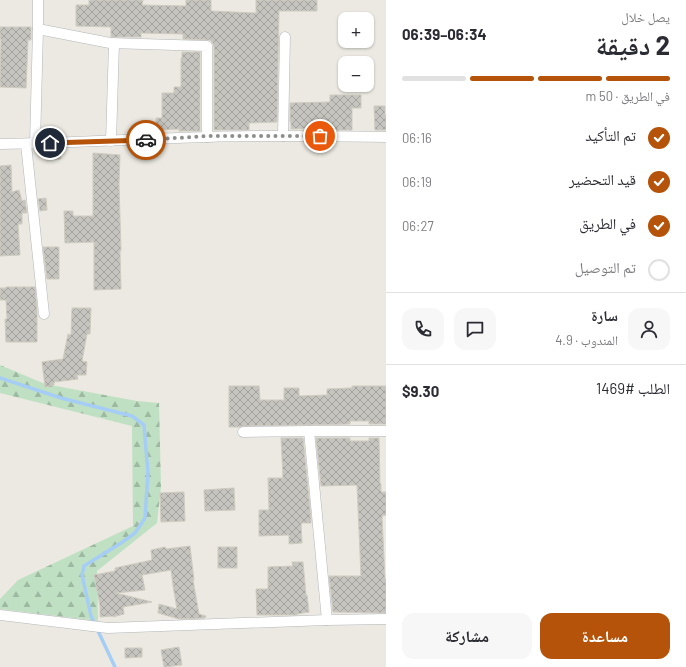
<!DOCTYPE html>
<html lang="ar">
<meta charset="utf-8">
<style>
:root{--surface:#fff;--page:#f7f7f7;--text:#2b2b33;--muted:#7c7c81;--line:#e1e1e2;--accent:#b45309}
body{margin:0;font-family:Barlow,"Noto Naskh Arabic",sans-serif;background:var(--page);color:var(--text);direction:rtl;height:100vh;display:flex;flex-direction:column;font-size:15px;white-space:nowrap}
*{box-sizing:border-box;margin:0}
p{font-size:13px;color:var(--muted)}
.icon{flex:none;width:22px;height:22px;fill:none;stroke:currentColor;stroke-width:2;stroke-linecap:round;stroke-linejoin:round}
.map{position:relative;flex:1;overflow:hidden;direction:ltr}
.panel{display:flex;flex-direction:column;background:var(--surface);width:300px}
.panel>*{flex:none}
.fabs{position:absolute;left:338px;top:12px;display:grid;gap:8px}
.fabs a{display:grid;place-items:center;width:36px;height:36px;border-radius:8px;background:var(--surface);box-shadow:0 1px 3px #0004;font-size:20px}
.pin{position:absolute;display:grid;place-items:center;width:34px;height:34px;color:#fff;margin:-17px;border:2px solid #fff;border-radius:50%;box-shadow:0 1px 4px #0007}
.courier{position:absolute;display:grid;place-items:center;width:40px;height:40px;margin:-20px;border:3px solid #b45309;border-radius:50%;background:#fff;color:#222;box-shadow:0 1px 5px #0007}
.summary em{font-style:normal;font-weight:700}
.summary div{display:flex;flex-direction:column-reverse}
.summary{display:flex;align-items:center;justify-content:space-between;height:68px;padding:0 16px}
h1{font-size:26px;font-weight:700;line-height:30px}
.bar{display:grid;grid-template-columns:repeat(4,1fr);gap:6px 4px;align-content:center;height:48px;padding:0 16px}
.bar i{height:5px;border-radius:3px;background:var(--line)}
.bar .selected{background:var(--accent)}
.bar p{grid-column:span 4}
.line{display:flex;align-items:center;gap:10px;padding:0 16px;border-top:1px solid var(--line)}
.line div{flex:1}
.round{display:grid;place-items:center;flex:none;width:42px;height:42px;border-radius:12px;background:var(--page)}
ol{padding:0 16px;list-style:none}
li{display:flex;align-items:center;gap:12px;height:44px}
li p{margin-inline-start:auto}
li .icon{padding:4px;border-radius:50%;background:var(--accent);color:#fff;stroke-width:4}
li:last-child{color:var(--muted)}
li i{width:22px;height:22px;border:2px solid var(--line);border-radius:50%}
.primary-button{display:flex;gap:8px;margin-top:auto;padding:8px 16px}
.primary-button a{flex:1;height:46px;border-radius:12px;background:var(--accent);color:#fff;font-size:16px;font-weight:700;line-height:46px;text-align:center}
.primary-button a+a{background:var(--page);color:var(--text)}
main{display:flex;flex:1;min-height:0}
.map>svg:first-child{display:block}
.forest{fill:url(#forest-firs)}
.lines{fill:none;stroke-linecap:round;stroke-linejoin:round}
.stream{stroke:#a6cdf5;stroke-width:3.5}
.building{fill:url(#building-cross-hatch);stroke:#cfcbc0}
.street-casing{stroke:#b3b6ba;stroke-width:11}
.street{stroke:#fff;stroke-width:10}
.done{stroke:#8c8d8d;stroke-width:4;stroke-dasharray:0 7.2}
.route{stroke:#b45309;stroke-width:5}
</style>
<main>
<section class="panel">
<div class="summary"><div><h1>2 دقيقة</h1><p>يصل خلال</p></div><em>06:34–06:39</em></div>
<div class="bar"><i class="selected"></i><i class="selected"></i><i class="selected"></i><i></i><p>في الطريق · 50 m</p></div>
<ol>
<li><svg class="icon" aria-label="check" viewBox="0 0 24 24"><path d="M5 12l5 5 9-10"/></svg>تم التأكيد<p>06:16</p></li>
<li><svg class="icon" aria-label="check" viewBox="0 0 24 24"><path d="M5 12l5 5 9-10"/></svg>قيد التحضير<p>06:19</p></li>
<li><svg class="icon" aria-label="check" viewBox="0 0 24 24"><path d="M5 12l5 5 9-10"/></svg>في الطريق<p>06:27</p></li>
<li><i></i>تم التوصيل</li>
</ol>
<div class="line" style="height:72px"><a class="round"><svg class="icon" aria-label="person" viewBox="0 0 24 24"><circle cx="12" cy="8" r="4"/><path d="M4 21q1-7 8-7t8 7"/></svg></a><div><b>سارة</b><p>المندوب · 4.9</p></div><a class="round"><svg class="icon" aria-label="chat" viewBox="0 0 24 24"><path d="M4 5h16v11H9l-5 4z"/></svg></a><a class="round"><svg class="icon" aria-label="phone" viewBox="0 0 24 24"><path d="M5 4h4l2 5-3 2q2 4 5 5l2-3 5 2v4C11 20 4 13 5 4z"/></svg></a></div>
<div class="line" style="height:52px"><div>الطلب #1469</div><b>$9.30</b></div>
<div class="primary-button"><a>مساعدة</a><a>مشاركة</a></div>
</section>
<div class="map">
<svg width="386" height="667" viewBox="0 0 386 667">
<defs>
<pattern id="forest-firs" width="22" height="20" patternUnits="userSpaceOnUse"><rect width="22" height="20" fill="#bfe0c2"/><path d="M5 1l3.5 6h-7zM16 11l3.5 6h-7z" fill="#9eb9a1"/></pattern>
<pattern id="building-cross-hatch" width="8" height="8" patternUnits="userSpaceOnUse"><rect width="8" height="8" fill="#c6c4be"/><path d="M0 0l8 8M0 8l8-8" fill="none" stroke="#a4a29e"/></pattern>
</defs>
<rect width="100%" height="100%" fill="#ebe9e1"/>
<!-- forest -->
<path class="forest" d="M0,365L45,384L137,401L159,403L161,487L157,523L97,571L98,621L0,609V599L18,580L133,526L132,426L0,393Z"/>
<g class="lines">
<!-- stream -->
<path class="stream" d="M0,378L61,398L132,416L144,425L148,473L145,518L135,533L121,543L84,566L82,575L91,616L115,667"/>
</g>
<!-- building -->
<g class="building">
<path d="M89,0H143L142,5L186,6V0H211V11L256,13V0H317V11H279L277,122L249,123V130H214V46L212,42L210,40H207L183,39V34L141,33V37H111V27L76,26V5H89Z"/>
<path d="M0,27H31V40H28L26,88L0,87L1,39H0Z"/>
<path d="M182,52H200V131H179V129L156,130V118H162V93H174V87H181V58H182Z"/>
<path d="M330,95H361V108H352V130H330V128L291,129V122H290V103L330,102Z"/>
<path d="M374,106H385V115H386V130H375Z"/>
<path d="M60,149L61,159L46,160V150Z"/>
<path d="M93,153L120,155L119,184L121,251H120L121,289L94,290V242L65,243L64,211H73V216H93Z"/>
<path d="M11,165L12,192L19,190L22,201L25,200L27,213H22V224H18L20,255L0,256V166Z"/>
<path d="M46,198L47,210L40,211L38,199Z"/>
<path d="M43,247H59V279H47Z"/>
<path d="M6,287H35L37,310V342H6L5,319H7L6,300H0V288H6Z"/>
<path d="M72,308H91L90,334H87L82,361L87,362L86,375H77L78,379L54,382V385L45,387L42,362L63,359L68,334L71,335Z"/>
<path d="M229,386H259L260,400H284V388H299V396L327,395V389L352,388V386H386V424H369V421H350V424L243,426L239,427H229Z"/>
<path d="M281,438H303L311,519V523H301L302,543L289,544V535L259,536V510H269L268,478H283Z"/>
<path d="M316,438H350V441H369V438H379L380,484H381V492H386V515L382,516L385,579H386V613L333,612L329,576H361L357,485L321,486Z"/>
<path d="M234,488L235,510L205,511L204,490Z"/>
<path d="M184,492L185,521L161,522L160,493Z"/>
<path d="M190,546L194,580H193L199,614L206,616L205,618L179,619L158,613L159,604L177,609L173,586L171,570L142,575L145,590L116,593L152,602L123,607L124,614L113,617V616L100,617V606L94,575L115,571V568L152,560L151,550L165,547L166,549Z"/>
<rect x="218" y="547" width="19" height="21"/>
<path d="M292,562H303L306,595H307L309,612L297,614V615H257L256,589H268V567L293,566Z"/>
<path d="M179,647L182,665L164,667L161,650Z"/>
<path d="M125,648H142V657L125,658Z"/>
</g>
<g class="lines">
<!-- street casing -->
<g class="street-casing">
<g id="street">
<path d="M38,29L110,43L207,46V137"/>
<path d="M283,136L285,37"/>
<path d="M111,141L114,43"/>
<path d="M0,144C69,143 138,139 207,137C266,135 326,136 386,137"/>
<path d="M26,144L44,314"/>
<path d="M35,144L38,29V0"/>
<path d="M309,431L327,620"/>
<path d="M243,432L309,431H386"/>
<path d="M0,615L108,628L327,620L386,619"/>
</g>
</g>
<!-- street -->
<use href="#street" class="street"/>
</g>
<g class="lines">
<!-- done -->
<path class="done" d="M146,140L207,136H320"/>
<!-- route -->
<path class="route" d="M50,143L146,140"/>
</g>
</svg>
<div class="fabs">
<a>+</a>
<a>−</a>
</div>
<div class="pin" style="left:320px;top:136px;background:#ea580c"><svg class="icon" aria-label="bag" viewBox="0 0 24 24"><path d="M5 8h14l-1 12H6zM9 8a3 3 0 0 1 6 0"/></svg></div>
<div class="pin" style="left:50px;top:143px;background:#1f2937"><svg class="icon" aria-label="home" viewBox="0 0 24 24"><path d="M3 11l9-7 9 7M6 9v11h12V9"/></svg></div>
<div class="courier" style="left:146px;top:140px"><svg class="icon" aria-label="car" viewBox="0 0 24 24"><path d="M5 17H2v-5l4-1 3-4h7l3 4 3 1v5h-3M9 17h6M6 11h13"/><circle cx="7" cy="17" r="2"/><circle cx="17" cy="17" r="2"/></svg></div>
</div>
</main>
